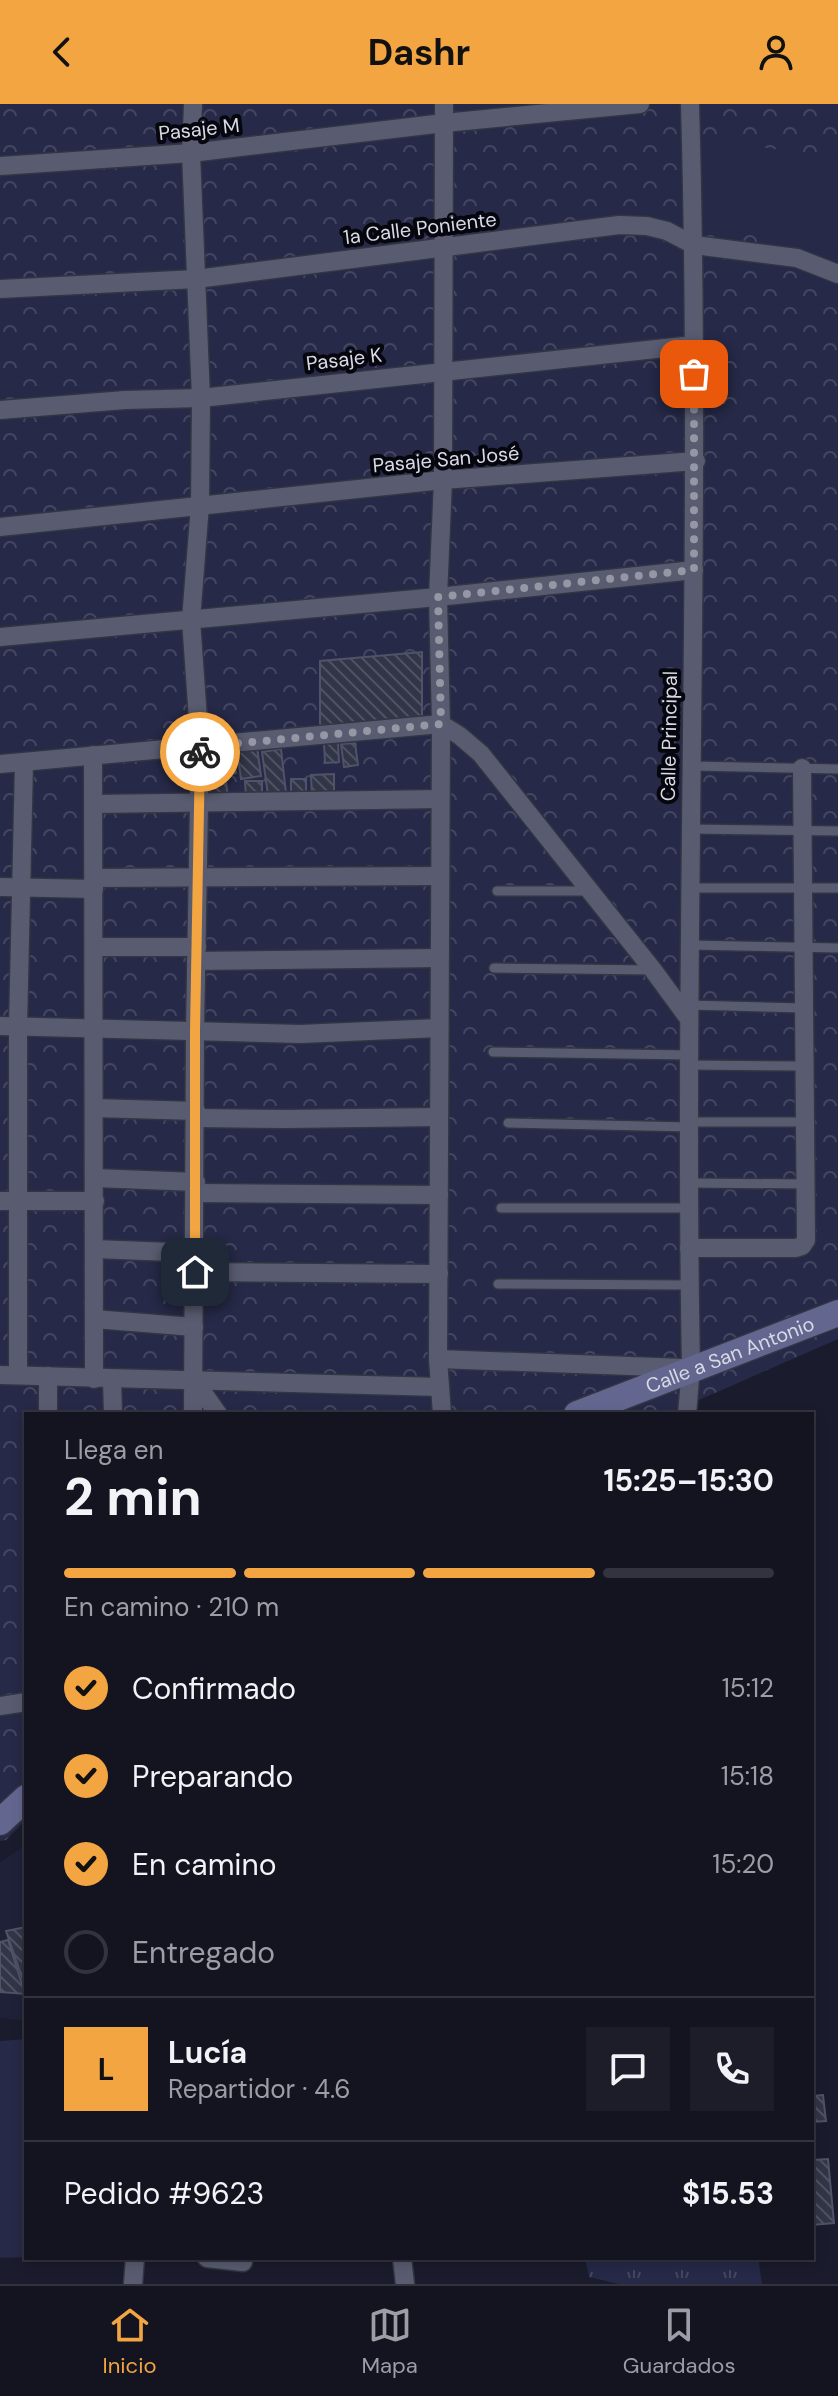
<!DOCTYPE html>
<html lang="es">
<meta charset="utf-8">
<style>
:root{--surface:#141421;--page:#1d1d2a;--text:#f1f3f6;--muted:#9d9ea5;--line:#33333f;--accent:#f2a541}
body{margin:0;font-family:"DM Sans",sans-serif;background:var(--page);color:var(--text);height:100vh;display:flex;flex-direction:column;font-size:30px;white-space:nowrap}
*{box-sizing:border-box;margin:0}
p{font-size:26px;color:var(--muted)}
.icon{flex:none;width:44px;height:44px;fill:none;stroke:currentColor;stroke-width:2;stroke-linecap:round;stroke-linejoin:round}
.map{position:relative;flex:1;overflow:hidden}
.details{position:absolute;left:24px;top:1308px;width:790px;height:848px;display:flex;flex-direction:column;background:var(--surface);border-radius:0px;box-shadow:0 4px 12px #0003,0 0 0 2px var(--line)}
.details>*{flex:none}
.pin{position:absolute;display:grid;place-items:center;width:68px;height:68px;color:#fff;margin:-34px;border-radius:16px;box-shadow:0 4px 12px #0006}
.courier{position:absolute;display:grid;place-items:center;width:80px;height:80px;margin:-40px;border:6px solid #f2a541;border-radius:50%;background:#fff;color:#222;box-shadow:0 2px 10px #0007}
.summary em{font-style:normal;font-weight:700}
.summary div{display:flex;flex-direction:column-reverse}
.summary{display:flex;align-items:center;justify-content:space-between;height:136px;padding:0 40px}
h1{font-size:52px;font-weight:700;line-height:60px}
.bar{display:grid;grid-template-columns:repeat(4,1fr);gap:12px 8px;align-content:center;height:96px;padding:0 40px}
.bar i{height:10px;border-radius:6px;background:var(--line)}
.bar .current{background:var(--accent)}
.bar p{grid-column:span 4}
.line{display:flex;align-items:center;gap:20px;padding:0 40px;border-top:2px solid var(--line)}
.line div{flex:1}
.round{display:grid;place-items:center;flex:none;width:84px;height:84px;border-radius:0px;background:var(--page)}
ol{padding:0 40px;list-style:none}
li{display:flex;align-items:center;gap:24px;height:88px}
li p{margin-inline-start:auto}
li .icon{padding:8px;border-radius:50%;background:var(--accent);color:#111;stroke-width:4}
li:last-child{color:var(--muted)}
li i{width:44px;height:44px;border:4px solid var(--line);border-radius:50%}
header{display:flex;justify-content:space-between;align-items:center;height:104px;padding:0 40px;background:var(--accent);color:#111;font-size:36px;font-weight:700}
.tabs{display:flex;justify-content:space-around;align-items:center;height:112px;border-top:2px solid var(--line);background:var(--surface);font-size:22px;color:var(--muted)}
.tabs a{display:grid;justify-items:center;gap:4px}
.tabs .current{color:var(--accent)}
.map>svg:first-child{display:block}
.built{fill:#1f2138}
.grass{fill:url(#grass-tufts)}
.park{fill:url(#park-crowns)}
.garden{fill:#262947}
.building{fill:url(#building-back-hatch);stroke:#505367;stroke-width:2}
.lines{fill:none;stroke-linecap:round;stroke-linejoin:round}
.lane-casing{stroke:#333542;stroke-width:12}
.street-casing{stroke:#333542;stroke-width:21}
.secondary-casing{stroke:#333542;stroke-width:29}
.lane{stroke:#595c70;stroke-width:9}
.street{stroke:#595c70;stroke-width:18}
.secondary{stroke:#636790;stroke-width:26}
.done{stroke:#9697a4;stroke-width:8;stroke-dasharray:0 14.4}
.route{stroke:#f2a541;stroke-width:10}
.labels{text-anchor:middle;stroke-width:8;stroke-linejoin:round;paint-order:stroke}
.street-label{font-size:20px;fill:#d8dae5;stroke:#06070e}
</style>
<header><svg class="icon" aria-label="back" viewBox="0 0 24 24"><path d="M15 5l-7 7 7 7"/></svg>Dashr<svg class="icon" aria-label="person" viewBox="0 0 24 24"><circle cx="12" cy="8" r="4"/><path d="M4 21q1-7 8-7t8 7"/></svg></header>
<div class="map">
<svg width="838" height="2180" viewBox="0 0 838 2180">
<defs>
<pattern id="grass-tufts" width="24" height="20" patternUnits="userSpaceOnUse" patternTransform="scale(2)"><rect width="24" height="20" fill="#262947"/><path d="M3 7l-1-3M5 7V3M7 7l1-3M15 17l-1-3M17 17v-4M19 17l1-3" fill="none" stroke="#454761"/></pattern>
<pattern id="park-crowns" width="20" height="18" patternUnits="userSpaceOnUse" patternTransform="scale(2)"><rect width="20" height="18" fill="#262947"/><path d="M2 6a3 3 0 1 1 6 0M12 15a3 3 0 1 1 6 0" fill="none" stroke="#454761"/></pattern>
<pattern id="building-back-hatch" width="6" height="6" patternUnits="userSpaceOnUse" patternTransform="scale(2)"><rect width="6" height="6" fill="#323547"/><path d="M-1 5l2 2M0 0l6 6M5-1l2 2" fill="none" stroke="#4f5261"/></pattern>
</defs>
<rect width="100%" height="100%" fill="#1a1b2c"/>
<!-- built -->
<path class="built" d="M26,1741V1917L0,1914V1758Z"/>
<!-- grass -->
<path class="grass" d="M585,2154H758L762,2180H619L589,2173Z"/>
<!-- park -->
<path class="park" d="M0,0H838V1235L667,1310H26V1716L6,1736L0,1737Z"/>
<!-- garden -->
<g class="garden">
<path d="M703,34L838,55V149L699,120Z"/>
<path d="M26,1935V2153L0,2154V1937Z"/>
</g>
<!-- building -->
<g class="building">
<path d="M422,548V612L418,615L320,622V557Z"/>
<path d="M338,638L339,658L325,659L324,639Z"/>
<path d="M355,639L358,661L344,663L341,640Z"/>
<path d="M257,643L261,672L241,675L237,646Z"/>
<path d="M281,645L286,689L268,691L262,648Z"/>
<path d="M233,647L236,669L225,671L228,693L211,695L204,651Z"/>
<path d="M334,670V693H312L311,671Z"/>
<rect x="291" y="675" width="15" height="18"/>
<path d="M245,677H262V694H246Z"/>
<path d="M26,1823V1885L6,1827Z"/>
<path d="M8,1836L25,1890L0,1888V1838Z"/>
<path d="M823,1991L826,2017L812,2018V1992Z"/>
<path d="M828,2055L834,2119L812,2121V2056Z"/>
</g>
<g class="lines">
<!-- lane casing -->
<g class="lane-casing">
<g id="lane">
<path d="M692,662L838,665"/>
<path d="M689,725L838,727"/>
<path d="M689,784H838"/>
<path d="M497,787H589"/>
<path d="M689,841L838,844"/>
<path d="M494,864L651,866"/>
<path d="M689,901L804,904"/>
<path d="M493,948L689,951"/>
<path d="M689,961L805,962"/>
<path d="M689,1018H805"/>
<path d="M508,1019L690,1023"/>
<path d="M689,1079L806,1080"/>
<path d="M501,1104H690"/>
<path d="M498,1180L690,1181"/>
</g>
</g>
<!-- street casing -->
<g class="street-casing">
<g id="street">
<path d="M193,0L191,49L201,294L200,401L191,516L200,643L195,927L193,1310"/>
<path d="M0,62L191,49L444,19L640,0"/>
<path d="M0,185L196,175L619,121L647,122L667,127L694,141L797,154L838,170"/>
<path d="M0,306L125,296L201,294L693,241"/>
<path d="M0,423L443,376L696,357"/>
<path d="M0,533L438,493L694,466"/>
<path d="M93,651L94,1275"/>
<path d="M0,660L441,620L460,632L481,650L653,866L689,915"/>
<path d="M94,700L440,695"/>
<path d="M94,774L440,772"/>
<path d="M0,783L94,785"/>
<path d="M94,843H197"/>
<path d="M196,857L439,854"/>
<path d="M0,922L300,930L439,924"/>
<path d="M94,1004L196,1007"/>
<path d="M196,1014L286,1015L439,1013"/>
<path d="M95,1074L196,1078"/>
<path d="M196,1089L439,1091"/>
<path d="M0,1097H95"/>
<path d="M689,1144H796L802,1142L806,1136L802,664"/>
<path d="M95,1145L195,1149"/>
<path d="M195,1168L439,1170"/>
<path d="M94,1215L194,1223"/>
<path d="M438,1255L684,1264"/>
<path d="M0,1271L440,1283"/>
<path d="M18,1271V923L24,659"/>
<path d="M48,1272V1310"/>
<path d="M112,1275L113,1310"/>
<path d="M194,1276L218,1310"/>
<path d="M442,1310L438,1255L441,620L438,493L443,376L444,0"/>
<path d="M687,1310L691,1264C683,843 702,421 690,0"/>
<path d="M0,1602L26,1598"/>
<path d="M207,2154L243,2158"/>
<path d="M402,2154L405,2180"/>
<path d="M133,2180L135,2154"/>
</g>
</g>
<!-- secondary casing -->
<g class="secondary-casing">
<g id="secondary">
<path id="s1" d="M577,1310L838,1209"/>
<path d="M0,1718L26,1694"/>
</g>
</g>
<!-- lane -->
<use href="#lane" class="lane"/>
<!-- street -->
<use href="#street" class="street"/>
<!-- secondary -->
<use href="#secondary" class="secondary"/>
</g>
<g class="lines">
<!-- done -->
<path class="done" d="M200,648V643L441,620L438,493L694,466V270"/>
<!-- route -->
<path class="route" d="M195,1168V927L200,648"/>
</g>
<g class="labels">
<!-- street labels -->
<g class="street-label">
<text transform="translate(199 25) rotate(-6)" y="7">Pasaje M</text>
<text transform="translate(420 124) rotate(-7)" y="7">1a Calle Poniente</text>
<text transform="translate(344 255) rotate(-7)" y="7">Pasaje K</text>
<text transform="translate(446 355) rotate(-5)" y="7">Pasaje San José</text>
<text transform="translate(669 632) rotate(-89)" y="7">Calle Principal</text>
<text dy="7" stroke="none"><textPath href="#s1" startOffset="164">Calle a San Antonio</textPath></text>
</g>
</g>
</svg>
<div class="pin" style="left:694px;top:270px;background:#ea580c"><svg class="icon" aria-label="bag" viewBox="0 0 24 24"><path d="M5 8h14l-1 12H6zM9 8a3 3 0 0 1 6 0"/></svg></div>
<div class="pin" style="left:195px;top:1168px;background:#1f2937"><svg class="icon" aria-label="home" viewBox="0 0 24 24"><path d="M3 11l9-7 9 7M6 9v11h12V9"/></svg></div>
<div class="courier" style="left:200px;top:648px"><svg class="icon" aria-label="bike" viewBox="0 0 24 24"><circle cx="6" cy="16" r="4"/><circle cx="18" cy="16" r="4"/><path d="M6 16l4-8h5l3 8M10 8l3 8H6M13 5h3"/></svg></div>
<section class="details">
<div class="summary"><div><h1>2 min</h1><p>Llega en</p></div><em>15:25–15:30</em></div>
<div class="bar"><i class="current"></i><i class="current"></i><i class="current"></i><i></i><p>En camino · 210 m</p></div>
<ol>
<li><svg class="icon" aria-label="check" viewBox="0 0 24 24"><path d="M5 12l5 5 9-10"/></svg>Confirmado<p>15:12</p></li>
<li><svg class="icon" aria-label="check" viewBox="0 0 24 24"><path d="M5 12l5 5 9-10"/></svg>Preparando<p>15:18</p></li>
<li><svg class="icon" aria-label="check" viewBox="0 0 24 24"><path d="M5 12l5 5 9-10"/></svg>En camino<p>15:20</p></li>
<li><i></i>Entregado</li>
</ol>
<div class="line" style="height:144px"><b class="round" style="background:var(--accent);color:#111">L</b><div><b>Lucía</b><p>Repartidor · 4.6</p></div><a class="round"><svg class="icon" aria-label="chat" viewBox="0 0 24 24"><path d="M4 5h16v11H9l-5 4z"/></svg></a><a class="round"><svg class="icon" aria-label="phone" viewBox="0 0 24 24"><path d="M5 4h4l2 5-3 2q2 4 5 5l2-3 5 2v4C11 20 4 13 5 4z"/></svg></a></div>
<div class="line" style="height:104px"><div>Pedido #9623</div><b>$15.53</b></div>
</section>
</div>
<nav class="tabs">
<a class="current"><svg class="icon" aria-label="home" viewBox="0 0 24 24"><path d="M3 11l9-7 9 7M6 9v11h12V9"/></svg>Inicio</a>
<a><svg class="icon" aria-label="map" viewBox="0 0 24 24"><path d="M3 6l6-2 6 2 6-2v14l-6 2-6-2-6 2zM9 4v14M15 6v14"/></svg>Mapa</a>
<a><svg class="icon" aria-label="saved" viewBox="0 0 24 24"><path d="M7 4h10v16l-5-4-5 4z"/></svg>Guardados</a>
</nav>
